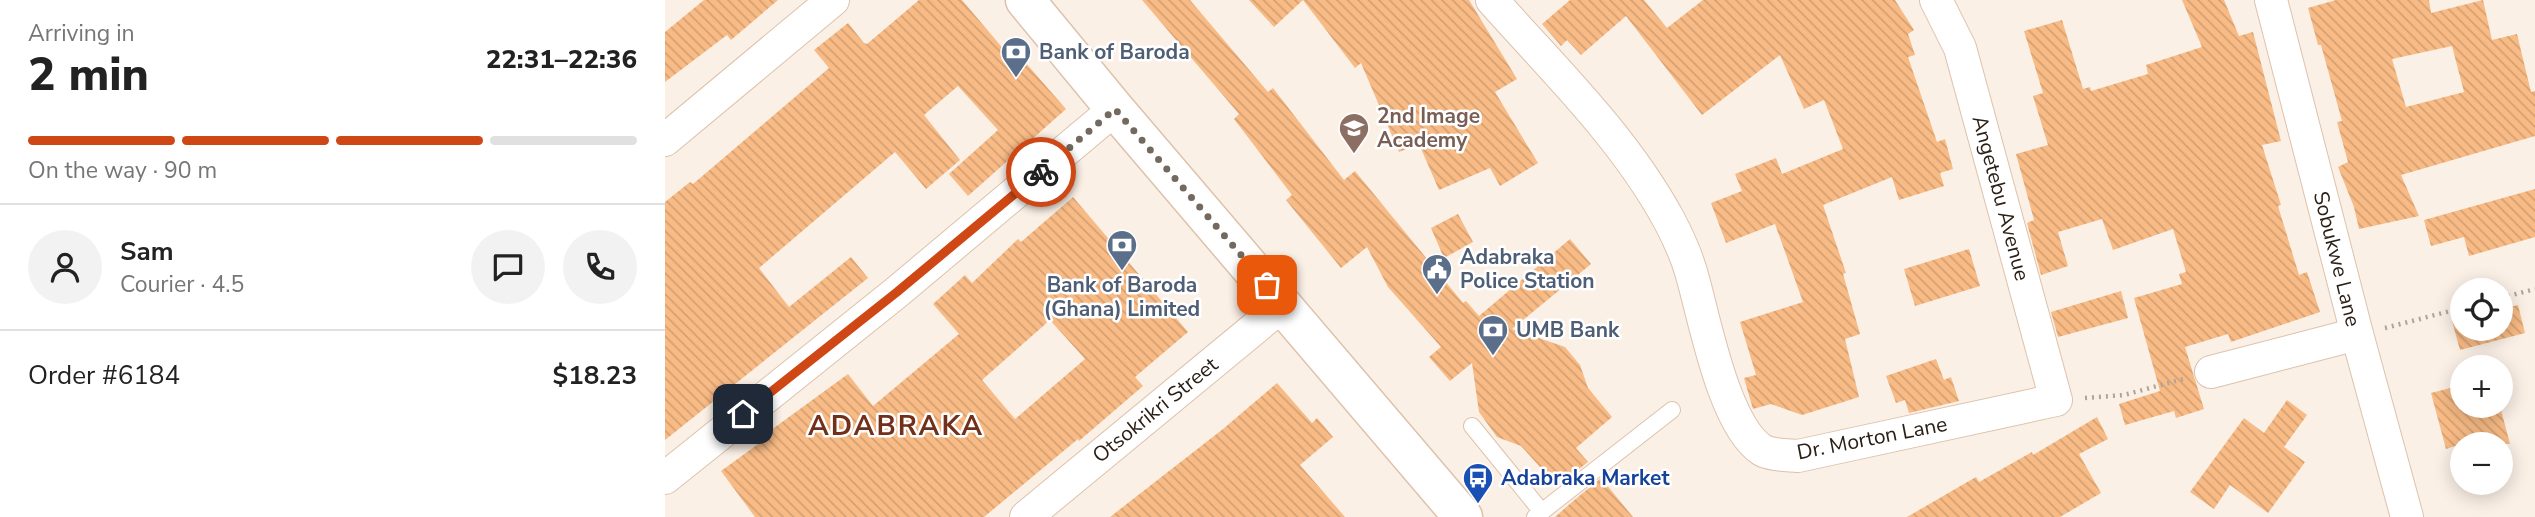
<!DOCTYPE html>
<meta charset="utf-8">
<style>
:root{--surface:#fff;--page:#f2f2f2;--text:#222;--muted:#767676;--line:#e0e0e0;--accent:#ce4715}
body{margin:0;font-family:"Nunito Sans",sans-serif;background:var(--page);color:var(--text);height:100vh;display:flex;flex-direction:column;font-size:26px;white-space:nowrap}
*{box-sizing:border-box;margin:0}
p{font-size:23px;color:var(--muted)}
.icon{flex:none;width:38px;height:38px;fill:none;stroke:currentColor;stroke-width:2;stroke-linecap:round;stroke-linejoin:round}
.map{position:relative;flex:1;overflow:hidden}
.sheet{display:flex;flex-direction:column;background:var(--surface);width:665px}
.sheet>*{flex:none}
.fabs{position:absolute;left:1785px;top:278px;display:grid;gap:14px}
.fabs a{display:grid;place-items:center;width:63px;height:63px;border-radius:50%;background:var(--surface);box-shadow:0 4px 18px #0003;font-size:35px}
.pin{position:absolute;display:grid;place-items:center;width:60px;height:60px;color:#fff;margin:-30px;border-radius:14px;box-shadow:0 4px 10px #0006}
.courier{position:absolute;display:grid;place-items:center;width:70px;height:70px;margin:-35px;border:5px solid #ce4715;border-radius:50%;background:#fff;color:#222;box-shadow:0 2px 9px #0007}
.head em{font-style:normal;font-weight:800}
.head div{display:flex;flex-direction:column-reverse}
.head{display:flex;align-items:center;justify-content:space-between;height:119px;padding:0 28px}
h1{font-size:46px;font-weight:800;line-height:52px}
.bar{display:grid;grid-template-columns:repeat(4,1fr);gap:10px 7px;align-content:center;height:84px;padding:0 28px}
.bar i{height:9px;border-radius:5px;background:var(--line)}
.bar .on{background:var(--accent)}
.bar p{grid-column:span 4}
.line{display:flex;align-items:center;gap:18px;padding:0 28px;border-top:2px solid var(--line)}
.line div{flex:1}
.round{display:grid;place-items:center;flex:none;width:74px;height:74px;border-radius:37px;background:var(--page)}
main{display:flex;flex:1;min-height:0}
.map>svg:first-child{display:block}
.building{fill:url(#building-back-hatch);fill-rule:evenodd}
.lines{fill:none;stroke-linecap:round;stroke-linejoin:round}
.lane-casing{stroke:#ddc2ab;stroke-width:18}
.street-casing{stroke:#ddc2ab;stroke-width:34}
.secondary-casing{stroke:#ddc2ab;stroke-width:41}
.path{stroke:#afa49a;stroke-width:4.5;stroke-dasharray:2 5;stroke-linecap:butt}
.lane{stroke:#fff;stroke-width:16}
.street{stroke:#fff;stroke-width:32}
.secondary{stroke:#fff;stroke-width:38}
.done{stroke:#73695f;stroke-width:7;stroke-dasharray:0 12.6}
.route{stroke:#ce4715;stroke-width:9}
.labels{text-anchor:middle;stroke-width:5;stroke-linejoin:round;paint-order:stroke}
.service-label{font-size:21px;font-weight:bold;fill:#4e5e75;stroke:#fff;text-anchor:start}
.education-label{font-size:21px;font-weight:bold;fill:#785e54;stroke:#fff;text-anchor:start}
.street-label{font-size:21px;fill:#2a2017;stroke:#fff}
.transit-label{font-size:21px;font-weight:bold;fill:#164399;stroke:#fff;text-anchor:start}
.district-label{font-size:28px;font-weight:bold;letter-spacing:2px;fill:#722f1a;stroke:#fff}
</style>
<main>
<section class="sheet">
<div class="head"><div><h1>2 min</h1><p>Arriving in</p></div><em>22:31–22:36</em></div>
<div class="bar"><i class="on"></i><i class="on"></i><i class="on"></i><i></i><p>On the way · 90 m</p></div>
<div class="line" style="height:126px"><a class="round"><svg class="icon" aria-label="person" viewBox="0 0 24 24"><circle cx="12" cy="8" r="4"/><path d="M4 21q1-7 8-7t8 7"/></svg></a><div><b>Sam</b><p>Courier · 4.5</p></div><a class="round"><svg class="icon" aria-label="chat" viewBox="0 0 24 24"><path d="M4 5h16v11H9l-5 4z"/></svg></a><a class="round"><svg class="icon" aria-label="phone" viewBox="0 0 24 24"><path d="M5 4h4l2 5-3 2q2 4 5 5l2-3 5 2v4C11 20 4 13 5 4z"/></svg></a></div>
<div class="line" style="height:91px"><div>Order #6184</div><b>$18.23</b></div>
</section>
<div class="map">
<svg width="1870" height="517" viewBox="0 0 1870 517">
<defs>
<pattern id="building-back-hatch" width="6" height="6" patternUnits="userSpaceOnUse" patternTransform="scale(1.75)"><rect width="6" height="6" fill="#f8bb85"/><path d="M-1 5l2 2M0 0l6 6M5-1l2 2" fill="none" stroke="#d5a072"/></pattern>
</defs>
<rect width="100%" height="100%" fill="#fbf0e6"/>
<!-- building -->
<g class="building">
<path d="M39,0H113L66,40L62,35L0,82V32Z"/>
<path d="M254,0H297L346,58L352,53L401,109L303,196L284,174L333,130L293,86L259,115L295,160L261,189L230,152L94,268L124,307L186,257L203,278L0,440V202L25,182L28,184L164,68L149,50L183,23L199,43L202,44Z"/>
<path d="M477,0H525L603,92L608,88L679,180L690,171L798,303L801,301L814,316L905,239L926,264L847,329L900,347L915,365L923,388L947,417L911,448L923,462L892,486L856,446L832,437L814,412L807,363L785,381L764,357L776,347L723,287L702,247L676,268L621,200L627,195L569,119L574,114Z"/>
<path d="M584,0H804L852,79L830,92L873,163L835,186L825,168L774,190L754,144L734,152L696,63L690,68L638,0L609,27Z"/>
<path d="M905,0H979L1002,28L1038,0H1230L1249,30L1243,34L1250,55L1243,57L1272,142L1280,139L1288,169L1275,173L1279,186L1234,200L1227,177L1158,205L1181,273L1178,274L1195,334L1180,339L1194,397L1137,415L1106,404L1088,409L1079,378L1091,375L1075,322L1138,302L1110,224L1061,243L1046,203L1077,191L1070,174L1111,158L1117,174L1178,149L1159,100L1139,109L1115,55L1037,115L961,16L916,55L902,40L896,46L877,24Z"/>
<path d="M1517,0H1559L1574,36L1588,32L1616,141L1597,145L1616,205L1613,206L1634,275L1642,272L1655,312L1566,342L1563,334L1520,347L1539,409L1511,418L1509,411L1460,425L1454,404L1495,391L1469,298L1517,284L1514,274L1521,272L1508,229L1448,250L1437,219L1393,232L1403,266L1376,275L1362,223L1369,220L1351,154L1383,145L1368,96L1378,93L1359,31L1397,20L1418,89L1425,87L1426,91L1483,74L1481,65L1537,47Z"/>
<path d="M1671,0H1764L1766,13L1818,0L1827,40L1852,34L1866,92L1870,91V136L1736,175L1754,216L1694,229L1689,207L1673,167L1683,162L1672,122L1677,121L1656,45H1653L1643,8ZM1787,46L1799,92L1741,107L1727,59Z"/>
<path d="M1870,189V237L1804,256L1799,237L1766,246L1759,220Z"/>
<path d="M408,197L523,332L470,377L478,386L414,441L413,439L319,517H90L56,471L104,436L102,433L183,374L208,406L294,334L268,304L300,275L307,283L353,239L356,242ZM385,320L420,359L350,419L317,380Z"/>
<path d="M793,214L808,242L779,258L766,228Z"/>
<path d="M1304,249L1315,286L1250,306L1239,269Z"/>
<path d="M1456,291L1463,318L1393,337L1386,312Z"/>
<path d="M1853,305L1860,333L1795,350L1787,321L1797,319V329H1836V309Z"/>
<path d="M1271,359L1279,380L1286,377L1294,401L1244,413L1240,400L1231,403L1221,376Z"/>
<path d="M612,383L647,423L652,418L668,437L635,465L680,517H445L558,429Z"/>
<path d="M1797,385V406H1835L1845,444H1797L1781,449L1766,393Z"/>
<path d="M1622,400L1642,415L1619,447L1640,462L1603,513L1565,485L1549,509L1525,492L1579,418L1599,433Z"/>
<path d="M1432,417L1443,439L1414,454L1436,493L1395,517H1242L1311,477L1314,482L1367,452L1368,455Z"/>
<path d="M936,478L968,517H890L907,502Z"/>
</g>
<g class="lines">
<!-- lane casing -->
<g class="lane-casing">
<g id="lane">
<path d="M807,426L877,512"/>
<path d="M870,517L1007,410"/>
</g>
</g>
<!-- street casing -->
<g class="street-casing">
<g id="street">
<path d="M827,0C889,70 959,137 1004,220C1013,237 1023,259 1028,279C1040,321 1059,425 1097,450C1105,455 1123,455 1133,456L1391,400L1295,48L1271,0"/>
<path d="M1606,0L1692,334L1742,517"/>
<path d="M0,140L168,0"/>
<path d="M1546,372L1692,334"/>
<path d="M0,478L232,292L450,109"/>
<path d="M361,517L619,304"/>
</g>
</g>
<!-- secondary casing -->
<g class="secondary-casing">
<path id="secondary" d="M360,0L450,109L798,517"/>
</g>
<!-- path -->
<g class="path">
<path d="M1836,298L1870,289"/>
<path d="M1720,328L1797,308"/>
<path d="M1420,398L1459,395L1518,379"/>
</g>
<!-- lane -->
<use href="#lane" class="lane"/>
<!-- street -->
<use href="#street" class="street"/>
<!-- secondary -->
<use href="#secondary" class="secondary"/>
</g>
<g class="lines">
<!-- done -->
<path class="done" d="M376,172L450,109L602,285"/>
<!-- route -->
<path class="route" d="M78,414L232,292L376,172"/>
</g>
<!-- icons -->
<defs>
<g id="bank-pin" transform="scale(1.575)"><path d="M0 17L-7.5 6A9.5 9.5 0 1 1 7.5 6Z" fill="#5c6f8a" stroke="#fff"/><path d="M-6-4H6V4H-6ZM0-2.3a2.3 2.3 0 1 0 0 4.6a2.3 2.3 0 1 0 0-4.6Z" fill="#fff"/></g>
<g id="school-pin" transform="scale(1.575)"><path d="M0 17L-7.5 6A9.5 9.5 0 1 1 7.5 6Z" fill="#8d6e63" stroke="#fff"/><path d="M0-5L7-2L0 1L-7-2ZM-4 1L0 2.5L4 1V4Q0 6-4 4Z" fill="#fff"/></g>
<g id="civic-pin" transform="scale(1.575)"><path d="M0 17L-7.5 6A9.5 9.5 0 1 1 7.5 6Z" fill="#5c6f8a" stroke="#fff"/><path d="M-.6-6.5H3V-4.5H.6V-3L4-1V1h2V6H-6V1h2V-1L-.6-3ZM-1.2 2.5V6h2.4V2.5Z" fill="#fff"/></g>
<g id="bus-pin" transform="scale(1.575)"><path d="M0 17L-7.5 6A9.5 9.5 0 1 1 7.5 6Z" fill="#1a4fb4" stroke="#fff"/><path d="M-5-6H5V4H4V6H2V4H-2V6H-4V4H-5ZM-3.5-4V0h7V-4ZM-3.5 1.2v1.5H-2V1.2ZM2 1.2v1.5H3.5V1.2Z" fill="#fff"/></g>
</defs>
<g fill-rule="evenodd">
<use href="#bank-pin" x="351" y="52"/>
<use href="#school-pin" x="689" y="128"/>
<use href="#bank-pin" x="457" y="245"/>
<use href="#civic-pin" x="772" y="269"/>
<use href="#bank-pin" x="828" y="330"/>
<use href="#bus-pin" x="813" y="478"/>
</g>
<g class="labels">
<!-- service labels -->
<g class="service-label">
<text x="374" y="59">Bank of Baroda</text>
<text x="795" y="264">Adabraka<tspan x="795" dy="24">Police Station</tspan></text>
<text x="457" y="292" text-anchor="middle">Bank of Baroda<tspan x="457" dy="24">(Ghana) Limited</tspan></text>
<text x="851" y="337">UMB Bank</text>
</g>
<!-- education labels -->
<g class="education-label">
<text x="712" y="123">2nd Image<tspan x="712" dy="24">Academy</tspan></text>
</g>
<!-- street labels -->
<g class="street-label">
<text transform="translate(1336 198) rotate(75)" y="7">Angetebu Avenue</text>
<text transform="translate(1672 259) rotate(76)" y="7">Sobukwe Lane</text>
<text transform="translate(490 410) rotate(-39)" y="7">Otsokrikri Street</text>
<text transform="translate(1207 438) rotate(-11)" y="7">Dr. Morton Lane</text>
</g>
<!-- transit labels -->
<g class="transit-label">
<text x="836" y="485">Adabraka Market</text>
</g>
<!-- district labels -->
<g class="district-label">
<text x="231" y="435">ADABRAKA</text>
</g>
</g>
</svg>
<div class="fabs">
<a><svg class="icon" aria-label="locate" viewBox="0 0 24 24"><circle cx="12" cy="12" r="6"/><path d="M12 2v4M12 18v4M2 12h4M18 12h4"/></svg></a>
<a>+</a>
<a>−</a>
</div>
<div class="pin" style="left:602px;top:285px;background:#ea580c"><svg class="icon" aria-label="bag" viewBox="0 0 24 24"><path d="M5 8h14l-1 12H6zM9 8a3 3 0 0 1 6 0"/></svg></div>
<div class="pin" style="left:78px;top:414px;background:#1f2937"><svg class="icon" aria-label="home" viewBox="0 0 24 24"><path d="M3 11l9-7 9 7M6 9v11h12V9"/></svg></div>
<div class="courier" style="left:376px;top:172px"><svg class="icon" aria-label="bike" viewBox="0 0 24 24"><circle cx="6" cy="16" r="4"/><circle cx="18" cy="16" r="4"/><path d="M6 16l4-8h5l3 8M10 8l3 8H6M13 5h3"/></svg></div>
</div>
</main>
